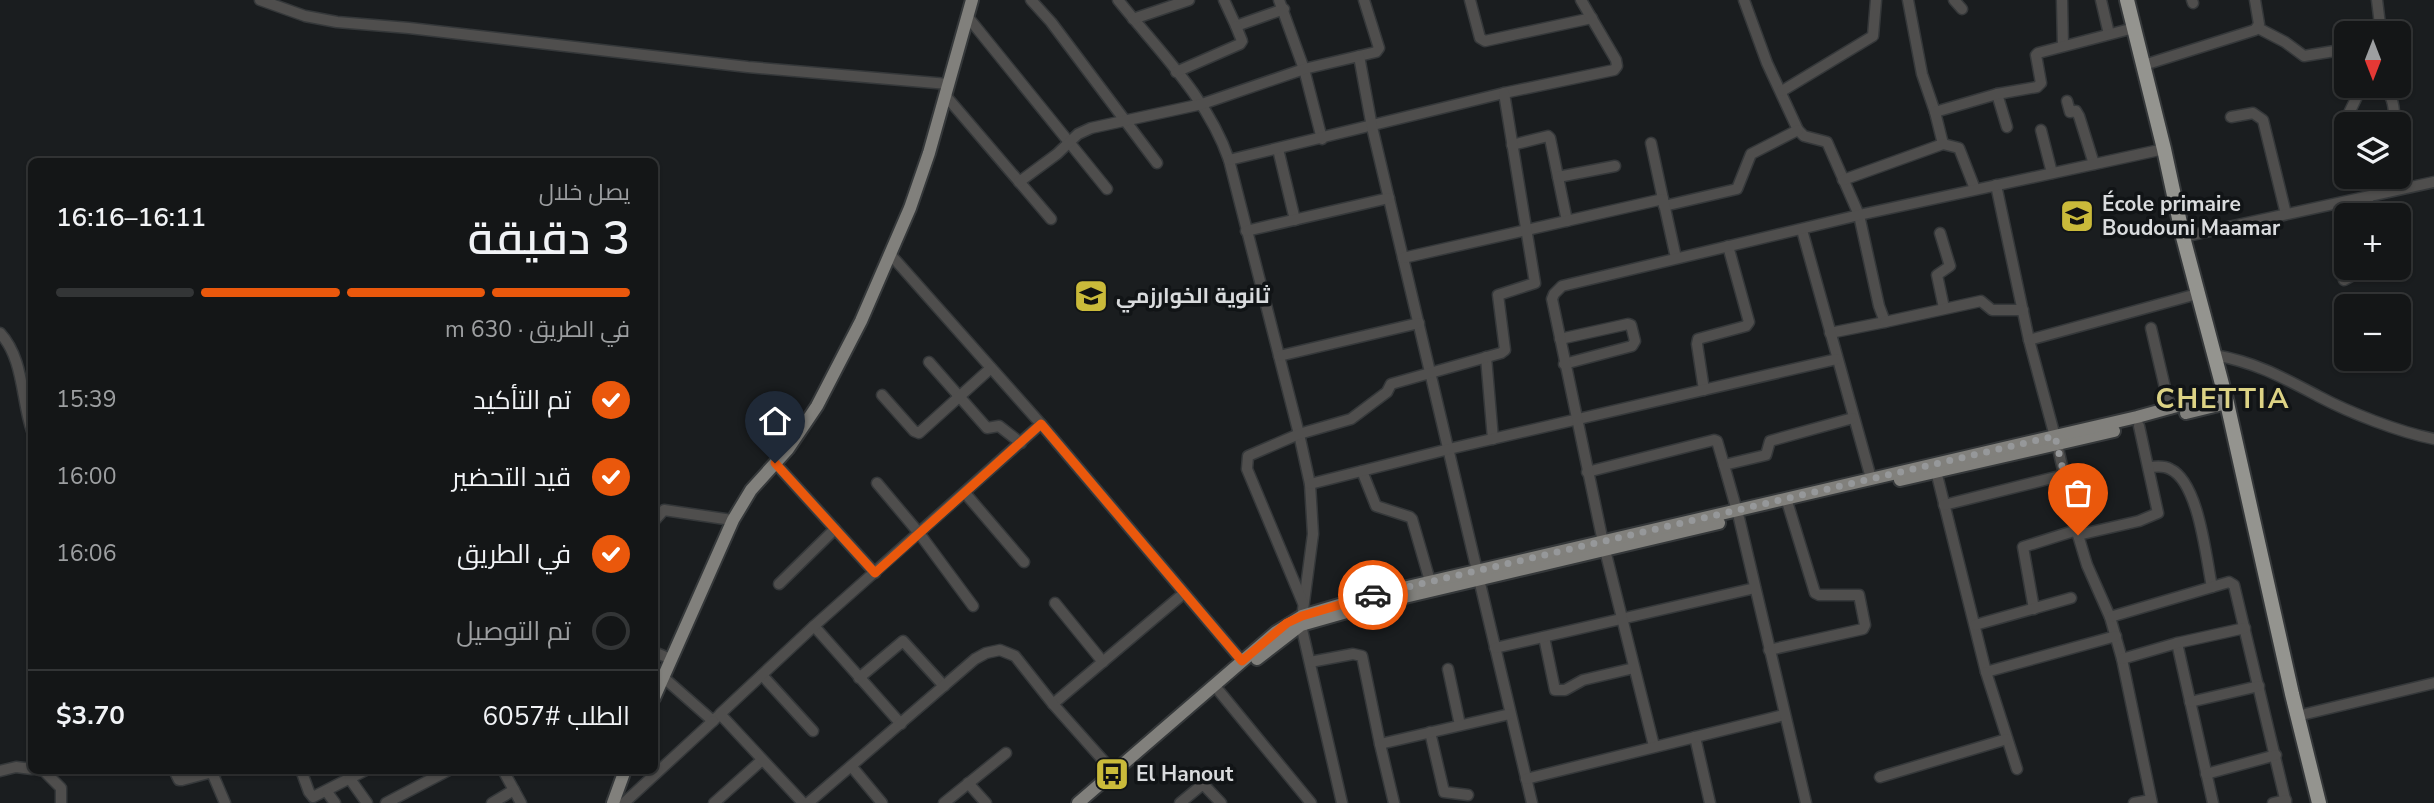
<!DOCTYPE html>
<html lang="ar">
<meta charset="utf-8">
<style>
:root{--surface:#141617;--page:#212324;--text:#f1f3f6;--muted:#9d9fa1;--line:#333536;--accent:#ea580c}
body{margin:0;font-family:"Nunito Sans",Cairo,sans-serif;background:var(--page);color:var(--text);direction:rtl;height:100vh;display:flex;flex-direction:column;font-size:26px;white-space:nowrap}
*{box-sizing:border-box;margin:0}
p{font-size:23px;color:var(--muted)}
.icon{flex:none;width:38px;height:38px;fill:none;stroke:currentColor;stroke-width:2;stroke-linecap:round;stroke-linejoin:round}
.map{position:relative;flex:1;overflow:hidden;direction:ltr}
.sheet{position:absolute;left:28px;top:158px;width:630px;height:616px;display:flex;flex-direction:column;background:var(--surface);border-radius:10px;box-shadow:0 2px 5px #0004,0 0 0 2px var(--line);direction:rtl}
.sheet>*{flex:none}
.needle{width:46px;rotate:180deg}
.tools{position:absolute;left:2334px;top:21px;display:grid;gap:14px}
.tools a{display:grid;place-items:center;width:77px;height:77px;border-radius:10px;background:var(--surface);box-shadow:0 2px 5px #0004,0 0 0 2px var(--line);font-size:35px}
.pin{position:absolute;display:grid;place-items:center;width:60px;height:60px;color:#fff;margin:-72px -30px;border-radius:50% 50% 50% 0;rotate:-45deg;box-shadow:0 0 7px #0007}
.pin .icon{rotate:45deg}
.courier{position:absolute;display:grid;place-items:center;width:70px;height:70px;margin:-35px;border:5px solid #ea580c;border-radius:50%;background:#fff;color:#222;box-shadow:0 2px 9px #0007}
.overview em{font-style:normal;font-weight:600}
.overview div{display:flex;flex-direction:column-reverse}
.overview{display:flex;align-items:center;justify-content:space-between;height:119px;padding:0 28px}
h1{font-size:46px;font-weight:600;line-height:52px}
.bar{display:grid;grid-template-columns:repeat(4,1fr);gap:10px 7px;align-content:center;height:84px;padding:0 28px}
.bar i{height:9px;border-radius:5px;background:var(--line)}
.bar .on{background:var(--accent)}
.bar p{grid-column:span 4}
.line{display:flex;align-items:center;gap:18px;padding:0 28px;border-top:2px solid var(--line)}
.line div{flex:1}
ol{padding:0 28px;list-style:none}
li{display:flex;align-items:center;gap:21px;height:77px}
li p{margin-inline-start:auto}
li .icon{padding:7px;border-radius:50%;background:var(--accent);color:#fff;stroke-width:4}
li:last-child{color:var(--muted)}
li i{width:38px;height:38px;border:4px solid var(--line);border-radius:50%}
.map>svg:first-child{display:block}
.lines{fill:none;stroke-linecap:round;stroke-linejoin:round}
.minor-casing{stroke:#35383a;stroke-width:13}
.major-casing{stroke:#35383a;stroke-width:16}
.highway-casing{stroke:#35383a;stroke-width:18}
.minor{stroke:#4f4e4d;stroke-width:10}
.major{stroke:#81807c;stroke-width:12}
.highway{stroke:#94948f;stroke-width:14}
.done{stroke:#96989a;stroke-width:7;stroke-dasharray:0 12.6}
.route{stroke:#ea580c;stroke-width:9}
.labels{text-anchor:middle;stroke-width:7;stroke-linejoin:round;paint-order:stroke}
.poi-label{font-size:21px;font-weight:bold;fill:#d9dbdd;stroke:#111416;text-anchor:start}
.district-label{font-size:28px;font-weight:bold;letter-spacing:2px;fill:#ddd385;stroke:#111416}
</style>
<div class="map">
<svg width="2434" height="803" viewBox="0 0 2434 803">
<rect width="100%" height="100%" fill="#1a1d1f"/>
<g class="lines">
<!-- minor casing -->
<g class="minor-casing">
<g id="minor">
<path d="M260,0L305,16L337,22L409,28L748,67L948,84"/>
<path d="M1031,0L1051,22L1157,163"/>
<path d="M1118,0C1158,50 1208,98 1229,160L1299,434L1310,484L1313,534L1301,625L1342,803"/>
<path d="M1224,0L1236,26L1284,9"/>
<path d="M1279,0L1304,69L1322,139"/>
<path d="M1470,0L1480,38L1485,41L1592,18"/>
<path d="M1744,0L1767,63L1798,130L1804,136L1827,142L1859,215L1879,306L1885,322L1830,333"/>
<path d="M1908,0L1922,74L1935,112"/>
<path d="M1954,0L1962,9"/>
<path d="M2062,0L2063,46"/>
<path d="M2101,0L2109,34"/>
<path d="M2192,0L2193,3"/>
<path d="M2377,0L2381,33"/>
<path d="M967,16L1107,189"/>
<path d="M1133,19L1189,0"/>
<path d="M2258,28L2285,42L2304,56L2347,49"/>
<path d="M1359,56L1376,52L1379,48L1364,0"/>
<path d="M2144,65L2255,30L2259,24L2255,0"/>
<path d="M1176,72L1240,44L1242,41L1236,26"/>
<path d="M2377,86C2390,91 2393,99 2394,112"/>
<path d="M1782,91L1873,36L1876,0"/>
<path d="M1997,94L2007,127"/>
<path d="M945,95L1051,219"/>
<path d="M2067,101L2070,112L2076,111L2079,116L2094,164"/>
<path d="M2231,117L2253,113L2263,120L2286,214"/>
<path d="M2041,130L2052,173"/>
<path d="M2347,141L2339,134L2362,86"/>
<path d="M1651,143L1663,199"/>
<path d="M1943,144L1935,112L1997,94L2037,87L2041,83L2036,55L2038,53L2134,28"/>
<path d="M1512,145L1548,136L1550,138L1567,221"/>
<path d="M1278,149L1295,220"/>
<path d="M1229,160L1504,93L1614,70L1617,66L1616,60L1581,0"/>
<path d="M1558,177L1615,166"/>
<path d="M1843,180L1943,144L1959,148L1975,189"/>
<path d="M1019,182L1057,154L1078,134L1091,128L1202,104L1304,69L1359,56L1372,127L1532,803"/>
<path d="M1996,185L2029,340L2057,444L2078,535L2087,565L2110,617L2122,659L2152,803"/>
<path d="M2367,197L2371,215"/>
<path d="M1664,206L1737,189L1751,154L1798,130"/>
<path d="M1802,230L1871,478"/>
<path d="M1246,231L1389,198"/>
<path d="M1940,233L1950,266L1937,275L1944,308"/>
<path d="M2183,237L2434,182"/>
<path d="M890,254L1041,424L1242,661"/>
<path d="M1403,258L1663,199L1676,258"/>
<path d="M2344,280L2366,268"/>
<path d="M1885,322L1981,301L1992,310H2023"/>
<path d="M2151,328L2170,409"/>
<path d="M0,333C24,359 21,399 32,431"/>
<path d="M1560,339L1628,324L1631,325L1635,341L1632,346L1564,364"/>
<path d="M2029,340L2197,294"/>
<path d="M2214,355C2255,362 2282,377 2318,396C2350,413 2399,432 2434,439"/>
<path d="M1279,356L1419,323"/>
<path d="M1486,357L1493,439"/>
<path d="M929,362L987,428L999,426L1021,443"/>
<path d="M1704,390L1697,344L1698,339L1746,326L1749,322L1728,246"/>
<path d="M882,395L914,431L919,433L991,368"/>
<path d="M775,463L875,573"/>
<path d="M1935,467L1986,672L2116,636"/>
<path d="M2149,467C2156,467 2163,465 2170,469C2199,482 2206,558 2212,587"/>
<path d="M1362,471L1376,506L1410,517L1412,519L1430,581"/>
<path d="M1587,472L1714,440L1717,441L1724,465"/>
<path d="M877,483L919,533L973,606"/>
<path d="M1310,484L1449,449L1837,359"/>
<path d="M965,493L1024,562"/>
<path d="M1944,505L2064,475"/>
<path d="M654,521L664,510L732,520"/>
<path d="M2078,535L2139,521L2158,513L2139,426"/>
<path d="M779,584L835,529"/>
<path d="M1055,603L1103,662"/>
<path d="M1303,603L1247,469L1248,456L1299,434L1351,419L1387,392L1391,384L1501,353L1505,350L1498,295L1535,283L1504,93"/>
<path d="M2034,609L2023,547L2077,530"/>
<path d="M2110,617L2229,582L2234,585L2286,803"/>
<path d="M1975,625L2071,598"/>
<path d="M814,626L901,724"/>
<path d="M1544,637L1555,690H1565L1583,680L1634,668"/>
<path d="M2177,643L2213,803"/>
<path d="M1495,648L1755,588"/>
<path d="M1769,650L1863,629L1865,625L1859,595H1819L1815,593L1786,498"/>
<path d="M654,652L671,659"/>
<path d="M2122,659L2177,643L2245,628"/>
<path d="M1310,662L1353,654L1362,656L1380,744"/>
<path d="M1448,669L1460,725"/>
<path d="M1986,672L2017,769"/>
<path d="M762,675L813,731"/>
<path d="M663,677L713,721L717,717"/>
<path d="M859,678L903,641L944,686"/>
<path d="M1219,691L1311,803"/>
<path d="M2190,702L2259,686"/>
<path d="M1053,704L1183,594"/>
<path d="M2297,716L2434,683"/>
<path d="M1430,732L1444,792L1468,795"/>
<path d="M1695,737L1710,803"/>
<path d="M1654,746L1603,542L1552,299L1554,294L1562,286L1859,215L2164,149"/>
<path d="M852,767L882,803"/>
<path d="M39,770L44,771L61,788V803"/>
<path d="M174,770L179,780H182L220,770"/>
<path d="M211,770L225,803"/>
<path d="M301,770L309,792L313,797L366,770"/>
<path d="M503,770L521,803"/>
<path d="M0,771L16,767L32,769"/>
<path d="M2206,774L2276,755"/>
<path d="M1880,777L2007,739"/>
<path d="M350,779L367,803"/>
<path d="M1526,779L1784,715"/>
<path d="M968,783L986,803"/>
<path d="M327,792L335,803"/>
<path d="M386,803L449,770"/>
<path d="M492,803L514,790"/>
<path d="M624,803L713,721"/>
<path d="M714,803L762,760"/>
<path d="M803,803L720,714L814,626L1041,424"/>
<path d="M808,803L975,659L986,653L1000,650L1015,656L1053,704L1118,777"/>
<path d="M944,803L1006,753"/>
<path d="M1180,803L1203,784L1221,803"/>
<path d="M1394,803L1380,744L1510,714"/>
<path d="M1806,803L1739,518L1724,465L1766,455L1770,441L1853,418"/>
<path d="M2134,803L2151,800"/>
<path d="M2273,803L2286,800"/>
</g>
</g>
<!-- major casing -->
<g class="major-casing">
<g id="major">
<path d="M2186,413L2227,403"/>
<path d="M1900,480L2114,431"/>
<path d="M1257,659L1301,625L1375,604L1719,523"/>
<path d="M654,698L733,520L751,490L788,449L817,406L861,321L910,208L929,153L972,0"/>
<path d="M613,803L625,770"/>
<path d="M1078,803L1276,632L1302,616L1373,595L2137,417L2224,393"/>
</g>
</g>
<!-- highway casing -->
<g class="highway-casing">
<path id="highway" d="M2127,0L2164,149L2183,237L2227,403L2292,694L2319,803"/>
</g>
<!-- minor -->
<use href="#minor" class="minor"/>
<!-- major -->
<use href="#major" class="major"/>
<!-- highway -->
<use href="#highway" class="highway"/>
</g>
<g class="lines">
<!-- done -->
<path class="done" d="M1373,595L2055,436L2078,535"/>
<!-- route -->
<path class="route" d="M775,463L875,573L1041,424L1242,661L1287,623L1302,616L1373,595"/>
</g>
<!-- icons -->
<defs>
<g id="school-square" transform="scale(1.75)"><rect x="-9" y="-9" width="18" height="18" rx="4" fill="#caba3a" stroke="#111416"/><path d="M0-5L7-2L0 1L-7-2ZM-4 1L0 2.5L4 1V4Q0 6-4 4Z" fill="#111"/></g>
<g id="bus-square" transform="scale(1.75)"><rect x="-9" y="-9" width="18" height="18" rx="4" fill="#caba3a" stroke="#111416"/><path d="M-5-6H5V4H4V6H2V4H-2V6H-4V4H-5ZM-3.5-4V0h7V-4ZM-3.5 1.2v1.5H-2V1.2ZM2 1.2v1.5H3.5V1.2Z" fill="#111"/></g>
</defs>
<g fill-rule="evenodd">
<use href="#school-square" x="2077" y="216"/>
<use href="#school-square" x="1091" y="296"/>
<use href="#bus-square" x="1112" y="774"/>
</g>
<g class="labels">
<!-- poi labels -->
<g class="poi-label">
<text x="2102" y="211">École primaire<tspan x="2102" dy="24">Boudouni Maamar</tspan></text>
<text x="1116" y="303">ثانوية الخوارزمي</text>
<text x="1136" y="781">El Hanout</text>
</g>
<!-- district labels -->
<g class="district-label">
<text x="2223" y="408">CHETTIA</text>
</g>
</g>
</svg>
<div class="tools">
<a><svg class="needle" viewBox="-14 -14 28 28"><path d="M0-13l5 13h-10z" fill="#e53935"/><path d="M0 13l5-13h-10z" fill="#9d9fa1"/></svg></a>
<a><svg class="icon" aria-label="layers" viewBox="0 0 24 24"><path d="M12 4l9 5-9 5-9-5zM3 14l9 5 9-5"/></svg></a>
<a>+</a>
<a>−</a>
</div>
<div class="pin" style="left:2078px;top:535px;background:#ea580c"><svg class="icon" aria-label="bag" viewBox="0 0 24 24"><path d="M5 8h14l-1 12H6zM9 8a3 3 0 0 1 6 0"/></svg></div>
<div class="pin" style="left:775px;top:463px;background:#1f2937"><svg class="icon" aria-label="home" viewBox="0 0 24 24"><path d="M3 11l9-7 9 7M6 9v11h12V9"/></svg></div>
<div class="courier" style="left:1373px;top:595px"><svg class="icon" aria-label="car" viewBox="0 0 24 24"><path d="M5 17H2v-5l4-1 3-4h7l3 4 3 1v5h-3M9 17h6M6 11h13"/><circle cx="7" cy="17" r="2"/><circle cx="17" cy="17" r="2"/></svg></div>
<section class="sheet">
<div class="overview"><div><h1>3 دقيقة</h1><p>يصل خلال</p></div><em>16:11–16:16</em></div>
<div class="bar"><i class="on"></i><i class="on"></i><i class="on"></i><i></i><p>في الطريق · 630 m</p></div>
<ol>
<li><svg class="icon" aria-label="check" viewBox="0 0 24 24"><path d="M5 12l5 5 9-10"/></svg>تم التأكيد<p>15:39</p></li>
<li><svg class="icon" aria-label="check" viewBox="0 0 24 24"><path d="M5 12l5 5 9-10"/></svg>قيد التحضير<p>16:00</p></li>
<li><svg class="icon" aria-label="check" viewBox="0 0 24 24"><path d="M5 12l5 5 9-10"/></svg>في الطريق<p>16:06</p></li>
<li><i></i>تم التوصيل</li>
</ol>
<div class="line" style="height:91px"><div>الطلب #6057</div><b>$3.70</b></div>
</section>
</div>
